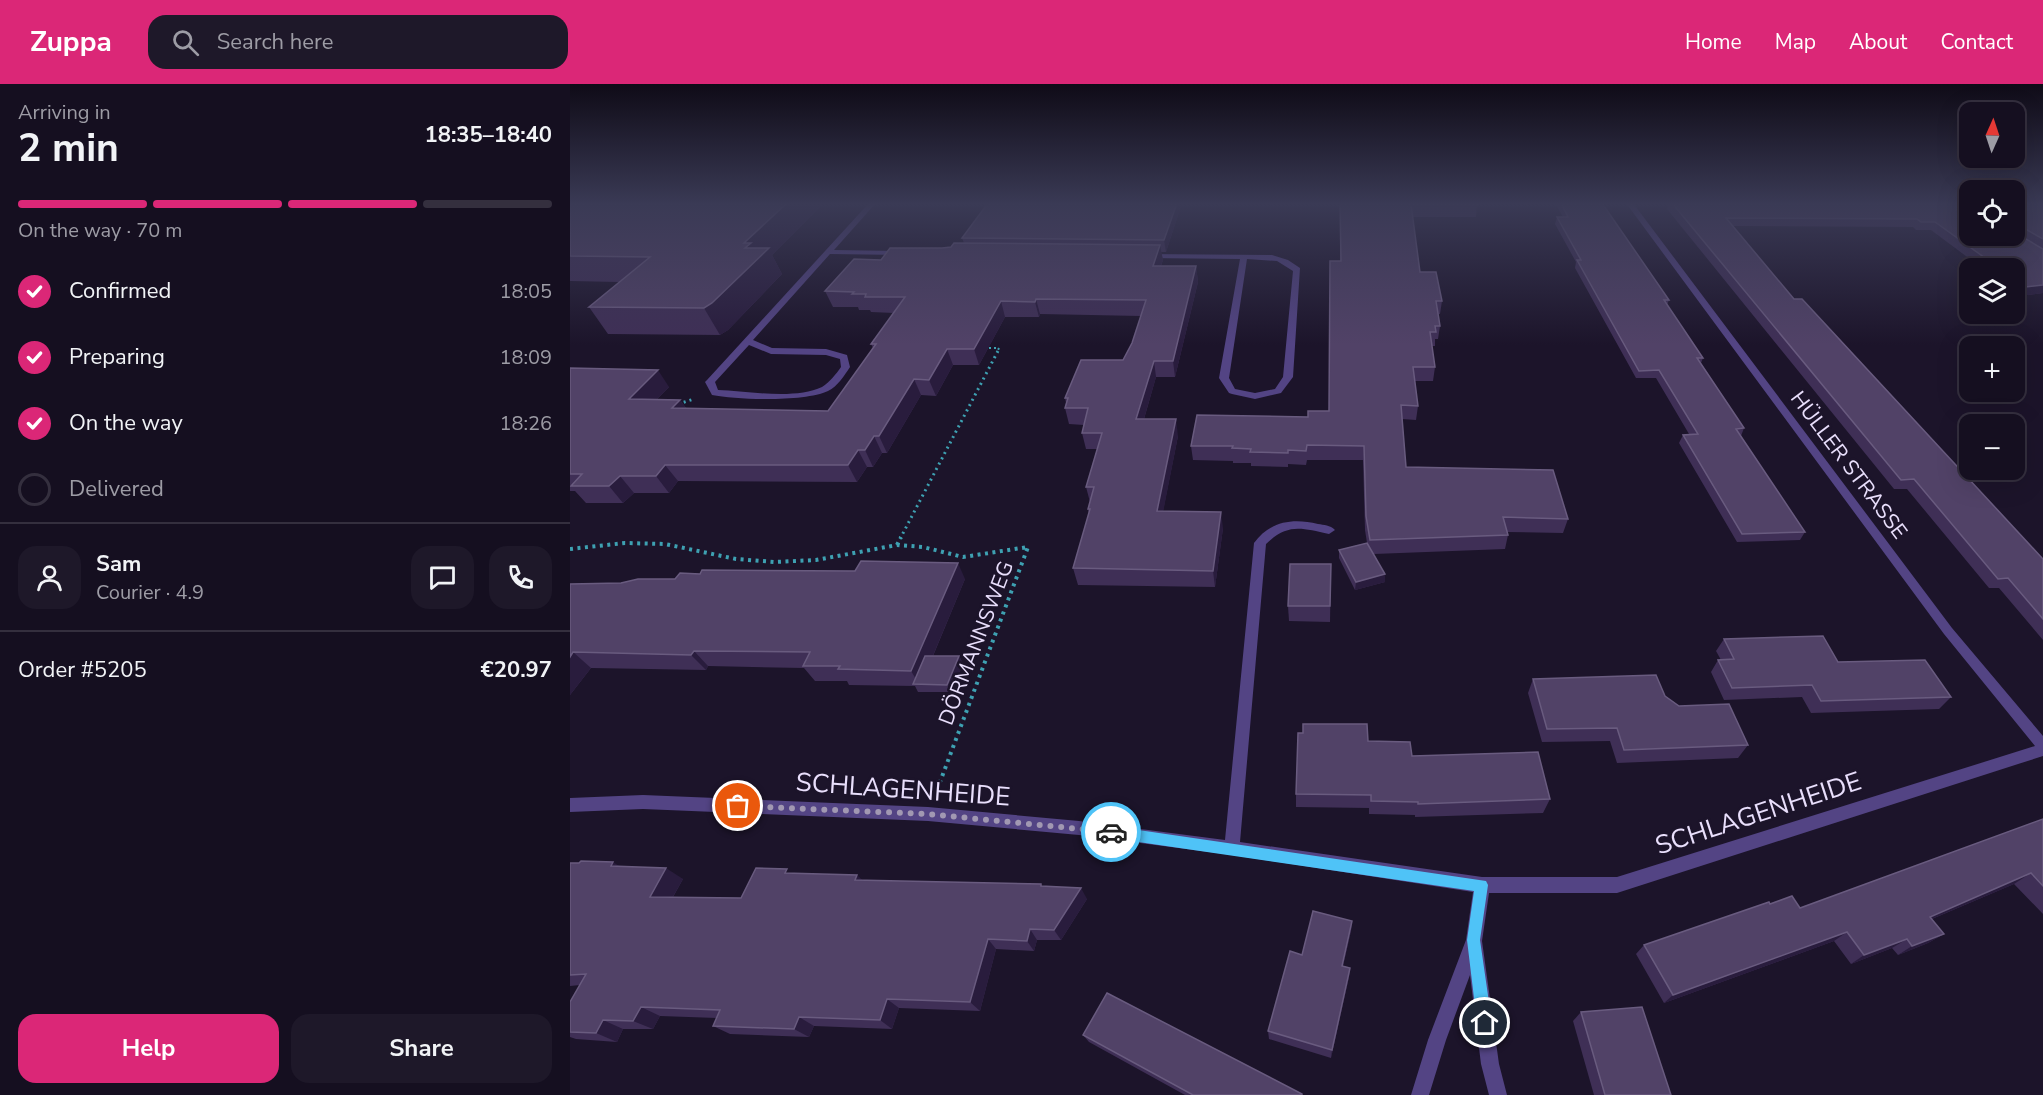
<!DOCTYPE html>
<meta charset="utf-8">
<style>
:root{--surface:#150f20;--page:#1e1829;--text:#f1f3f6;--muted:#9d9ca5;--line:#342f3e;--accent:#db2777}
body{margin:0;font-family:"Nunito Sans",sans-serif;background:var(--page);color:var(--text);height:100vh;display:flex;flex-direction:column;font-size:22px;white-space:nowrap}
*{box-sizing:border-box;margin:0}
p{font-size:20px;color:var(--muted)}
.icon{flex:none;width:33px;height:33px;fill:none;stroke:currentColor;stroke-width:2;stroke-linecap:round;stroke-linejoin:round}
.map{position:relative;flex:1;overflow:hidden}
.panel{display:flex;flex-direction:column;background:var(--surface);width:570px}
.panel>*{flex:none}
.needle{width:39px;rotate:3deg}
.tools{position:absolute;left:1389px;top:18px;display:grid;gap:12px}
.tools a{display:grid;place-items:center;width:66px;height:66px;border-radius:12px;background:var(--surface);box-shadow:0 6px 24px #0002,0 0 0 2px var(--line);font-size:30px}
.pin{position:absolute;display:grid;place-items:center;width:51px;height:51px;color:#fff;margin:-26px;border:3px solid #fff;border-radius:50%;box-shadow:0 2px 6px #0007}
.courier{position:absolute;display:grid;place-items:center;width:60px;height:60px;margin:-30px;border:4px solid #4fc3f7;border-radius:50%;background:#fff;color:#222;box-shadow:0 2px 8px #0007}
.headline em{font-style:normal;font-weight:700}
.headline div{display:flex;flex-direction:column-reverse}
.headline{display:flex;align-items:center;justify-content:space-between;height:102px;padding:0 18px}
h1{font-size:39px;font-weight:700;line-height:45px}
.bar{display:grid;grid-template-columns:repeat(4,1fr);gap:9px 6px;align-content:center;height:72px;padding:0 18px}
.bar i{height:8px;border-radius:4px;background:var(--line)}
.bar .on{background:var(--accent)}
.bar p{grid-column:span 4}
.line{display:flex;align-items:center;gap:15px;padding:0 18px;border-top:2px solid var(--line)}
.line div{flex:1}
.round{display:grid;place-items:center;flex:none;width:63px;height:63px;border-radius:18px;background:var(--page)}
ol{padding:0 18px;list-style:none}
li{display:flex;align-items:center;gap:18px;height:66px}
li p{margin-inline-start:auto}
li .icon{padding:6px;border-radius:50%;background:var(--accent);color:#fff;stroke-width:4}
li:last-child{color:var(--muted)}
li i{width:33px;height:33px;border:3px solid var(--line);border-radius:50%}
.action{display:flex;gap:12px;margin-top:auto;padding:12px 18px}
.action a{flex:1;height:69px;border-radius:18px;background:var(--accent);color:#fff;font-size:24px;font-weight:700;line-height:69px;text-align:center}
.action a+a{background:var(--page);color:var(--text)}
header{display:flex;align-items:center;gap:36px;box-sizing:border-box;height:84px;padding:0 30px;background:var(--accent);color:#fff}
header strong{font-size:28px}
nav{display:flex;gap:33px;margin-inline-start:auto;font-size:21px}
.search{width:420px;height:54px;background:var(--page);display:flex;align-items:center;gap:15px;box-sizing:border-box;padding:0 21px;border-radius:18px;color:var(--muted);font-size:22px}
main{display:flex;flex:1;min-height:0}
.map>svg:first-child{display:block}
.lines{fill:none;stroke-linecap:round;stroke-linejoin:round}
.path-far3{stroke:#3ea1b2;stroke-width:2;stroke-dasharray:2 3;stroke-linecap:butt}
.path-far2{stroke:#3ea1b2;stroke-width:3;stroke-dasharray:2 4;stroke-linecap:butt}
.path-far1{stroke:#3ea1b2;stroke-width:4;stroke-dasharray:3 4.5;stroke-linecap:butt}
.path{stroke:#3ea1b2;stroke-width:5;stroke-dasharray:4.5 6;stroke-linecap:butt}
.minor{fill:#534484;fill-rule:evenodd}
.wall{fill:#3f2f56}
.shaded-wall{fill:#291c3d}
.building{fill:#514267;stroke:#695b7f;stroke-width:1.5}
.route{fill:#4fc3f7}
.done{stroke:#a198b2;stroke-width:6;stroke-dasharray:0 10.8}
.labels{text-anchor:middle;stroke-width:5;stroke-linejoin:round;paint-order:stroke}
.street-label{font-size:21px;fill:#e9dffc;stroke:#1c142a}
.near-street-label{font-size:26px;fill:#e9dffc;stroke:#1c142a}
</style>
<header>
<strong>Zuppa</strong>
<div class="search"><svg class="icon" aria-label="search" viewBox="0 0 24 24"><circle cx="10" cy="10" r="6"/><path d="M15 15l6 6"/></svg>Search here</div>
<nav><a>Home</a><a>Map</a><a>About</a><a>Contact</a></nav>
</header>
<main>
<section class="panel">
<div class="headline"><div><h1>2 min</h1><p>Arriving in</p></div><em>18:35–18:40</em></div>
<div class="bar"><i class="on"></i><i class="on"></i><i class="on"></i><i></i><p>On the way · 70 m</p></div>
<ol>
<li><svg class="icon" aria-label="check" viewBox="0 0 24 24"><path d="M5 12l5 5 9-10"/></svg>Confirmed<p>18:05</p></li>
<li><svg class="icon" aria-label="check" viewBox="0 0 24 24"><path d="M5 12l5 5 9-10"/></svg>Preparing<p>18:09</p></li>
<li><svg class="icon" aria-label="check" viewBox="0 0 24 24"><path d="M5 12l5 5 9-10"/></svg>On the way<p>18:26</p></li>
<li><i></i>Delivered</li>
</ol>
<div class="line" style="height:108px"><a class="round"><svg class="icon" aria-label="person" viewBox="0 0 24 24"><circle cx="12" cy="8" r="4"/><path d="M4 21q1-7 8-7t8 7"/></svg></a><div><b>Sam</b><p>Courier · 4.9</p></div><a class="round"><svg class="icon" aria-label="chat" viewBox="0 0 24 24"><path d="M4 5h16v11H9l-5 4z"/></svg></a><a class="round"><svg class="icon" aria-label="phone" viewBox="0 0 24 24"><path d="M5 4h4l2 5-3 2q2 4 5 5l2-3 5 2v4C11 20 4 13 5 4z"/></svg></a></div>
<div class="line" style="height:78px"><div>Order #5205</div><b>€20.97</b></div>
<div class="action"><a>Help</a><a>Share</a></div>
</section>
<div class="map">
<svg width="1473" height="1011" viewBox="0 0 1473 1011">
<rect width="100%" height="100%" fill="#1c142a"/>
<g class="lines">
<!-- path-far3 -->
<path class="path-far3" d="M414,264H429L428,266"/>
<!-- path-far2 -->
<g class="path-far2">
<path d="M108,320L124,315"/>
<path d="M330,455L429,265"/>
</g>
<!-- path-far1 -->
<g class="path-far1">
<path d="M327,461L331,453"/>
<path d="M0,465L55,459L95,460L166,475L205,478L246,476L327,461L353,463L393,473L458,463L370,698"/>
</g>
<!-- path -->
<path class="path" d="M367,705L370,696"/>
<!-- minor -->
<g class="minor">
<path d="M299,119H306L264,166L330,167H333V171L260,170L183,256L202,264L256,265L277,271L280,283C274,292 268,302 258,307C235,318 168,316 142,311L135,298L137,296ZM179,261L201,270L256,271L270,275L271,283C266,290 260,298 252,303C225,316 178,307 148,306L145,298Z"/>
<path d="M1056,119H1063L1382,544L1473,652V672L1047,809H919L912,857L929,980L937,1011H919L911,980L900,891L876,956L859,1011H841L858,956L896,856L903,808L662,771L509,751L358,737L73,725L0,728V714L73,711L358,723L509,737L655,756L684,459C700,437 723,434 748,440C754,441 760,441 765,446L759,450C731,444 718,439 696,460L670,758L912,793H1047L1465,662L1374,550Z"/>
<path d="M573,170L702,171L718,176L730,184L723,293L711,309L685,315L662,310L659,309L649,294L670,175L576,174H573ZM677,175L707,177L723,187L713,293L705,305L685,309L665,305L659,294Z"/>
</g>
</g>
<!-- wall -->
<g class="wall">
<path d="M0,119H254L202,171L212,190L158,246L150,251L38,250L19,223L49,198L0,197Z"/>
<path d="M418,119H612L596,168H591L593,176L591,182H626L628,198L605,293H586L574,335L608,352L593,427L653,444L645,503L508,501L503,484L519,430L518,425L520,418L516,403L527,365H516L512,349L514,341L499,340L495,324L496,319L495,314L553,276L562,259L571,232L470,230L469,233H435L409,281H383L366,312L351,311L317,369H312L303,383H297L287,398L108,397L99,409H64L53,419H16L5,407H0V284L99,303L87,315L110,316L116,324L258,327L303,264L301,260L324,229L301,228L300,226H289L288,223H263L255,207L311,176L381,163L394,159L392,154Z"/>
<path d="M770,119H907L906,133H842L850,188L872,217L870,230H868L870,242L868,255H865V262H862L865,283L863,297H845L848,322L846,336L832,335L836,383L998,435L993,449L937,448L938,451L935,465L804,470L815,498L785,506L769,474V466L797,459L795,446L793,376H737L736,381L718,380V383L681,382V379H663V377L623,376L621,362L738,333L759,327L770,177Z"/>
<path d="M985,119H1032L1099,216L1097,221L1133,274L1131,279L1174,344L1171,352L1235,448L1230,456L1167,458L1109,359L1113,351L1119,350L1086,294H1066L1005,184L1006,178L985,140L987,133H993Z"/>
<path d="M1095,119H1400L1444,152V119H1473V209L1449,212L1444,209V184H1412L1361,146H1346L1343,143L1163,142L1224,215L1473,475V556L1429,504H1419L1337,405H1324L1097,125L1098,122Z"/>
<path d="M761,480L760,538L719,537L718,522Z"/>
<path d="M395,495L363,572H389L393,580L381,608H348L345,602L279,601L277,597H245L234,584L138,582L136,586L21,584L0,611V500Z"/>
<path d="M1154,555L1268,578L1381,613L1369,625L1241,629L1232,613L1154,616L1141,588L1148,576H1151L1146,567Z"/>
<path d="M963,595L1095,612L1109,622L1178,661L1168,674L1047,679L1040,657L972,658L958,609Z"/>
<path d="M798,657L842,672L980,715L973,729L845,733V731L799,730V724L726,723V710Z"/>
<path d="M1473,735V830L1444,800L1362,835L1374,850L1358,859L1328,871L1322,864L1281,880L1264,857L1094,919L1066,870L1074,861L1200,820L1230,824Z"/>
<path d="M0,779L50,783L113,795L103,813L171,814L222,789L292,796L473,803L517,815L491,856H467L464,867L426,865L410,927L329,924L322,945L244,942L239,953L160,950L143,942L147,934L90,932L83,945H53L47,958L6,955L0,953V918L10,901L0,902Z"/>
<path d="M782,837L781,847L773,882L780,884L779,893L761,974L699,955L698,947L732,871Z"/>
<path d="M1011,928L1101,1011H1024L1003,937Z"/>
<path d="M513,951L732,1011H615L519,958Z"/>
</g>
<!-- shaded-wall -->
<g class="shaded-wall">
<path d="M217,119H254L202,171L212,190L158,246L150,251L134,224L174,159Z"/>
<path d="M607,119H612L596,168L594,156Z"/>
<path d="M590,161L593,176L585,197L583,182Z"/>
<path d="M626,182L628,198L605,293L603,277Z"/>
<path d="M1473,201V209L1449,212L1455,203Z"/>
<path d="M466,215L470,230L469,233L465,218Z"/>
<path d="M431,217L435,233L409,281L404,265Z"/>
<path d="M377,265L383,281L366,312L359,296Z"/>
<path d="M584,277L586,293L569,352L566,335Z"/>
<path d="M88,286L99,303L71,331L59,315Z"/>
<path d="M344,295L351,311L317,369L309,352Z"/>
<path d="M110,316L122,332L102,324Z"/>
<path d="M606,335L608,352L590,444L587,427Z"/>
<path d="M304,352L312,369L303,383L295,366Z"/>
<path d="M288,366L297,383L287,398L278,381Z"/>
<path d="M95,381L108,397L99,409L86,392Z"/>
<path d="M50,392L64,409L53,419L39,402Z"/>
<path d="M651,428L653,444L645,503L643,487Z"/>
<path d="M388,479L395,495L351,600H349L341,587Z"/>
<path d="M815,490V498L785,506L786,498Z"/>
<path d="M124,567L138,582L136,586L121,571Z"/>
<path d="M3,568L21,584L0,611V573Z"/>
<path d="M389,572L393,580L381,608L377,601Z"/>
<path d="M43,778L61,790L41,782Z"/>
<path d="M96,784L113,795L97,823L80,813Z"/>
<path d="M1461,789L1444,800L1345,842L1360,833Z"/>
<path d="M287,791L299,802L285,796Z"/>
<path d="M511,804L517,815L491,856L484,846Z"/>
<path d="M782,837L781,847L771,891L772,882Z"/>
<path d="M460,845L467,856L464,867L457,857Z"/>
<path d="M1277,848L1264,857L1094,919L1103,911Z"/>
<path d="M1374,850L1358,859L1328,871L1342,862Z"/>
<path d="M418,855L426,865L410,927L400,918Z"/>
<path d="M1337,855L1322,864L1281,880L1294,871Z"/>
<path d="M780,884L779,893L761,974L762,966Z"/>
<path d="M317,915L329,924L322,945L310,936Z"/>
<path d="M71,923L90,932L83,945L63,937Z"/>
<path d="M229,933L244,942L239,953L224,945Z"/>
<path d="M33,936L53,945L47,958L26,949Z"/>
</g>
<!-- building -->
<g class="building">
<path d="M0,119H217L174,159H181L175,164H199L142,219L134,224L19,223L80,173L0,172Z"/>
<path d="M418,119H607L594,156L392,154Z"/>
<path d="M770,119H907L908,121L841,120L850,188H866L872,217H866L870,242H865L866,248H860L865,283H843L848,322L831,321L836,383L983,386L998,435L933,433L938,451L800,456L796,432L794,362L737,361L736,367L718,366V369L680,368L681,365L662,364L663,362H621L627,331L738,333V327H759L760,177H771Z"/>
<path d="M991,119H1032L1099,216H1094L1133,274H1127L1174,344L1166,345L1235,448L1172,450L1113,351L1128,350L1089,286L1069,287L1007,176H1011L987,133H998Z"/>
<path d="M1102,119H1400V152H1444V148L1473,165V201L1455,203L1444,196V184H1429L1365,138H1351L1347,135L1156,134L1224,215H1232L1473,475V535L1438,494L1428,495L1344,395L1331,396Z"/>
<path d="M1444,119H1473V155L1450,142H1444Z"/>
<path d="M384,159L590,161L583,182H626L603,277H584L566,335H606L587,427L651,428L643,487L503,484L520,425H518L524,403H516L532,349H512L518,324H495L498,314H495L511,276H553L562,259L576,216L466,215L465,218L431,217L404,265H377L359,296L344,295L309,352H304L295,366H288L278,381H95L86,392H50L39,402H1L12,390H0V284L88,286L59,315L110,316L102,324L258,327L306,260H301L335,213H295L296,210H282L284,208L255,207L284,175L311,176L320,164H372L381,163Z"/>
<path d="M797,459L815,490L786,498L769,466Z"/>
<path d="M291,477L388,479L341,587L268,585L270,582H233L240,568L124,567L121,571L3,568L0,573V500L51,499L68,495H105L110,489L130,490L132,486L285,487Z"/>
<path d="M720,480H761L760,522H718Z"/>
<path d="M1253,552L1268,578L1355,576L1381,613L1251,617L1242,601L1162,604L1148,576L1164,575L1154,555Z"/>
<path d="M355,572H389L377,601L343,600Z"/>
<path d="M1086,591L1095,612L1109,622L1159,620L1178,661L1054,666L1047,644L977,645L963,595Z"/>
<path d="M733,640H797L798,657L840,658L842,672L968,668L980,715L848,720V718L801,717V711L726,710L728,649H733Z"/>
<path d="M1473,735V802L1461,789L1360,833L1374,850L1342,862L1337,855L1294,871L1277,848L1103,911L1074,861L1199,818L1200,820L1222,812L1230,824Z"/>
<path d="M11,777L43,778L41,782L96,784L80,813L171,814L186,784L217,785L215,789L287,791L285,796L471,800V802L511,804L484,846L460,845L457,857L418,855L400,918L317,915L310,936L229,933L224,945L143,942L150,926L71,923L63,937L33,936L26,949L0,948V918L16,890L0,891V779H9Z"/>
<path d="M743,827L782,837L772,882L780,884L762,966L698,947L720,867L732,871Z"/>
<path d="M537,909L732,1010V1011H623L513,951Z"/>
<path d="M1072,923L1101,1011H1035L1011,928Z"/>
</g>
<!-- sky -->
<linearGradient id="sky" x2="0" y2="1"><stop stop-color="#0f0b17"/><stop offset="0.46" stop-color="#3a3a55"/><stop offset="1" stop-color="#3a3a55" stop-opacity="0"/></linearGradient>
<rect width="1473" height="261" fill="url(#sky)"/>
<!-- route -->
<path class="route" d="M541,742L916,797L918,801L910,856L922,939L920,944L915,946L910,944L907,939L897,856L904,807L541,754L534,748Z"/>
<g class="lines">
<!-- done -->
<path class="done" d="M168,722L358,730L541,748"/>
</g>
<g class="labels">
<!-- street labels -->
<g class="street-label">
<text transform="translate(1279 381) rotate(53)" y="7">HÜLLER STRASSE</text>
<text transform="translate(406 559) rotate(-69)" y="7">DÖRMANNSWEG</text>
</g>
<!-- near-street labels -->
<g class="near-street-label">
<text transform="translate(333 705) rotate(4)" y="9">SCHLAGENHEIDE</text>
<text transform="translate(1188 729) rotate(-18)" y="9">SCHLAGENHEIDE</text>
</g>
</g>
</svg>
<div class="tools">
<a><svg class="needle" viewBox="-14 -14 28 28"><path d="M0-13l5 13h-10z" fill="#e53935"/><path d="M0 13l5-13h-10z" fill="#9d9ca5"/></svg></a>
<a><svg class="icon" aria-label="locate" viewBox="0 0 24 24"><circle cx="12" cy="12" r="6"/><path d="M12 2v4M12 18v4M2 12h4M18 12h4"/></svg></a>
<a><svg class="icon" aria-label="layers" viewBox="0 0 24 24"><path d="M12 4l9 5-9 5-9-5zM3 14l9 5 9-5"/></svg></a>
<a>+</a>
<a>−</a>
</div>
<div class="pin" style="left:168px;top:722px;background:#ea580c"><svg class="icon" aria-label="bag" viewBox="0 0 24 24"><path d="M5 8h14l-1 12H6zM9 8a3 3 0 0 1 6 0"/></svg></div>
<div class="pin" style="left:915px;top:939px;background:#1f2937"><svg class="icon" aria-label="home" viewBox="0 0 24 24"><path d="M3 11l9-7 9 7M6 9v11h12V9"/></svg></div>
<div class="courier" style="left:541px;top:748px"><svg class="icon" aria-label="car" viewBox="0 0 24 24"><path d="M5 17H2v-5l4-1 3-4h7l3 4 3 1v5h-3M9 17h6M6 11h13"/><circle cx="7" cy="17" r="2"/><circle cx="17" cy="17" r="2"/></svg></div>
</div>
</main>
